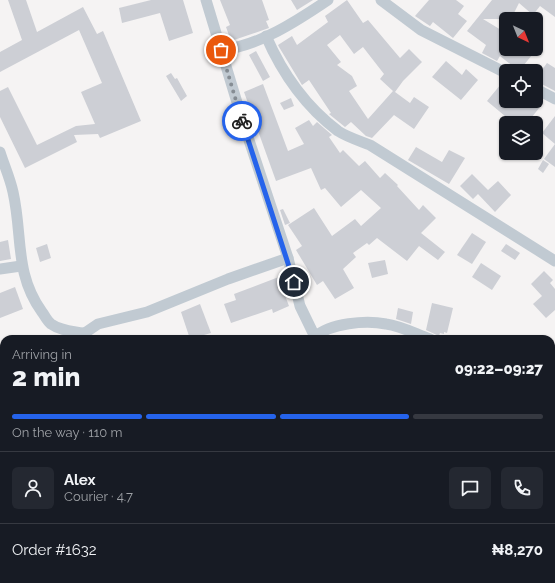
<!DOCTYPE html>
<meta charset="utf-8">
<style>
:root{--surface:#171b24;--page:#242831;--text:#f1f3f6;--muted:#9ea1a6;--line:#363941;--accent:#2563eb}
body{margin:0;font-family:Raleway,sans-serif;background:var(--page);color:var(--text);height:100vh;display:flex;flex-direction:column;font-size:15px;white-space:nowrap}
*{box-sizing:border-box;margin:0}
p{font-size:13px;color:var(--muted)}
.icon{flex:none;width:22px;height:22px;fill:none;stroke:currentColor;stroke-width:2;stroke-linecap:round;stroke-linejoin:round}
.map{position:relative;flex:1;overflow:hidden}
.sheet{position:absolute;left:0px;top:335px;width:555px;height:248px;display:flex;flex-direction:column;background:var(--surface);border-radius:12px 12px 0 0;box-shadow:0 1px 3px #0004}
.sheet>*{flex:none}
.needle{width:26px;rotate:137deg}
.buttons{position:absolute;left:499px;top:12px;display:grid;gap:8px}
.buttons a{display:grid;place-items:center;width:44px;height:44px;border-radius:6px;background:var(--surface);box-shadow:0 1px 3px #0004;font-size:20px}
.pin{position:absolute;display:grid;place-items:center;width:34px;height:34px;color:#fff;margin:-17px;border:2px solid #fff;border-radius:50%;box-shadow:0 1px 4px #0007}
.courier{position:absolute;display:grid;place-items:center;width:40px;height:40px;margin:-20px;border:3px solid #2563eb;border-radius:50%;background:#fff;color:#222;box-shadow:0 1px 5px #0007}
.headline em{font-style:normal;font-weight:800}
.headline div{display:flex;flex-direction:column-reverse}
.headline{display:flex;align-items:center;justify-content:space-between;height:68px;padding:0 12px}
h1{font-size:26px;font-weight:800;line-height:30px}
.bar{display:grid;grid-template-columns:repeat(4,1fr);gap:6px 4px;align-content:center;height:48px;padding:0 12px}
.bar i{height:5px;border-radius:3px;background:var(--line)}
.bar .selected{background:var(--accent)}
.bar p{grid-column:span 4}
.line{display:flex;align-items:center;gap:10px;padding:0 12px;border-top:1px solid var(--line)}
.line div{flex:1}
.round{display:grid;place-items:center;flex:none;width:42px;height:42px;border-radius:6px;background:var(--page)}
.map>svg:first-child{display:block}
.building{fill:#cdcfd5;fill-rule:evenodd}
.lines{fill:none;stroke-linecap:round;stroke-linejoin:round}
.minor{stroke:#c1cad2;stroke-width:11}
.done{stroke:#868d94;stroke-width:4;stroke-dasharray:0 7.2}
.route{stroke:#2563eb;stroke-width:5}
</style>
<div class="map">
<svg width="555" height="583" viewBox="0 0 555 583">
<rect width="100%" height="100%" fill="#f5f3f3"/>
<!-- building -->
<g class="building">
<path d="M8,0H26L37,32L83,7L97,34L103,31L141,121L100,138L98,134L74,135L77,142L25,168L0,117V91L8,87L37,145L76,126L95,124L81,92L102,83L79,30L0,72V52L22,40Z"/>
<path d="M151,0H183L193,33L169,41L160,13L122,23L119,8Z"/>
<path d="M220,0H262L269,20L266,21L269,28L231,41L226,27L230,25Z"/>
<path d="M291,0H313L297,10Z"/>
<path d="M347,0L363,23L368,20L400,58L409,49L422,62L403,81L395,92L410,103L414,97L429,107L414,129L394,115L372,138L366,136L351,122L345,127L329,114L331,113L309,80L302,85L279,47L278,45L292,36L297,45L328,22L325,16ZM340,35L354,54L363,47L384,74L380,79L393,91L368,119L349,91L357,86L352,76L337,65L341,62L327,45Z"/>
<path d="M429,0H456L464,6L458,14L467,21L453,38L433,22L430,26L415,16Z"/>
<path d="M492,0H555V17L540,6L533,15L519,3L511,19H483L506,33V49H524L532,55L519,71L500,56L497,61L482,53L486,45L467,31Z"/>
<path d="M256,51L270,77L263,81L249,55Z"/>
<path d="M446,61L462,75L466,69L478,80L461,100L432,77Z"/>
<path d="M547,63L555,68V91L536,81V78Z"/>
<path d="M171,73L175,79L177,78L187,96L181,101L166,76Z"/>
<path d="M263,84L288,151L304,144L295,128L309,120L313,126L317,122L332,135L329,137L340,153L343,150L359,166L365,161L380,178L385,173L398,185L397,186L419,210L423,205L436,218L421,233L445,252L438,260L419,246L407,261L377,238L369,245L367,243L353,253L356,257L343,269L354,288L335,299L323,281L317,285L296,250L302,246L288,225L314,208L332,236L355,219L361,226L381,208L361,190L341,207L325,188L321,190L311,168L276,181L244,92Z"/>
<path d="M501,84L506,88V101H533L540,107L527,123H522L515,117L511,121L487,101Z"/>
<path d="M291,98L294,106L284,110L280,103Z"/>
<path d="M555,116V144L542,133Z"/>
<path d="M555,144V167L544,159Z"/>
<path d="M416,147L442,162L449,150L465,158L449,184L408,160Z"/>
<path d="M543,160L549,164L543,173L538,169Z"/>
<path d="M472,174L488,190L498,181L511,195L495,212L478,194L473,199L460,186Z"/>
<path d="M283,209L290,223L285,225L280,210Z"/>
<path d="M472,233L486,242L472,264L457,255Z"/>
<path d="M8,240L11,259L0,261V242Z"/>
<path d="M47,244L51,258L40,262L36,248Z"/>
<path d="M506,244L520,253L515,260L501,251Z"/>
<path d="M385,260L388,274L372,278L368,263Z"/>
<path d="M481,263L501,276L492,290L472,277Z"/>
<path d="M544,271L553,280L550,283L555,289V310L546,318L533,304L542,296L531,284Z"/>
<path d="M284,275L287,283L281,285L289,306L273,313L272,309L231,323L224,304L236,300L234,294Z"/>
<path d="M15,287L23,309L0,318V293Z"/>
<path d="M432,303L453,308L447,333L444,332V334L440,333L439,336L426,330Z"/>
<path d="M200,304L211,333L190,339L181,312Z"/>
<path d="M398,308L413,312L411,324L396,319Z"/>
</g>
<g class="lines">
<!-- minor -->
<g class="minor">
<path d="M206,0L242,119L288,258L300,306L316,339"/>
<path d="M381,0L421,30L506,73"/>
<path d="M266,36C282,73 305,106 338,131C347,137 360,141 370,145L555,261"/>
<path d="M221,50C259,46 297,21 328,0"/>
<path d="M536,89L555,99"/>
<path d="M0,152C4,165 10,178 13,192C23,236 14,273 42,312C45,316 47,321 51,324C61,331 72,331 83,333"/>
<path d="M0,269L21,266"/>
<path d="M315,337C330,323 366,320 386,324C401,326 416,334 430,339"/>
<path d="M76,339L98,324L147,312L228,279L288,258"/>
<path d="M0,389L4,388"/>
<path d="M551,444L555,449"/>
<path d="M0,508L4,506"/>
<path d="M389,579L390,583"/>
</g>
</g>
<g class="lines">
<!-- done -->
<path class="done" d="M221,50L242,121"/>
<!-- route -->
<path class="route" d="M242,121L294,282"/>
</g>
</svg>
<div class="buttons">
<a><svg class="needle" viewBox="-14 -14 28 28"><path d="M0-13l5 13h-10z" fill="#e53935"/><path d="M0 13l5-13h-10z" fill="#9ea1a6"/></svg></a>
<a><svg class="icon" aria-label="locate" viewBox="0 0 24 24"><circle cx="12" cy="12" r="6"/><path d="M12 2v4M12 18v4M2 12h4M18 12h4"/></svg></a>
<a><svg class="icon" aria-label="layers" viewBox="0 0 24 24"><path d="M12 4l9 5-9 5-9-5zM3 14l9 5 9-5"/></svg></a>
</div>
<div class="pin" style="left:221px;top:50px;background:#ea580c"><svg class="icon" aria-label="bag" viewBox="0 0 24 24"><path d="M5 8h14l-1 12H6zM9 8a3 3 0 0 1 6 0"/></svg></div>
<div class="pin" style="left:294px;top:282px;background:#1f2937"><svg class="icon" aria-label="home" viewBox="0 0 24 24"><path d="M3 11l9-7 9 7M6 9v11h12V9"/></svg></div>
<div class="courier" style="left:242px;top:121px"><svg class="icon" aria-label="bike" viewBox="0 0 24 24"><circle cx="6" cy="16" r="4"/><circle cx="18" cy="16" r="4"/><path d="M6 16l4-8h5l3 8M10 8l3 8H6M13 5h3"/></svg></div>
<section class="sheet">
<div class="headline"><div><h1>2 min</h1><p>Arriving in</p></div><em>09:22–09:27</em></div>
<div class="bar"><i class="selected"></i><i class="selected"></i><i class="selected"></i><i></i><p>On the way · 110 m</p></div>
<div class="line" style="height:72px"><a class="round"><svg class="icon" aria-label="person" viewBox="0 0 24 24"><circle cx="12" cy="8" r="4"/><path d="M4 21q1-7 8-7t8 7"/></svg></a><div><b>Alex</b><p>Courier · 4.7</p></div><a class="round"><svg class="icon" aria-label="chat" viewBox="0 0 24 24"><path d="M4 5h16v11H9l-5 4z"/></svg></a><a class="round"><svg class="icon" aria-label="phone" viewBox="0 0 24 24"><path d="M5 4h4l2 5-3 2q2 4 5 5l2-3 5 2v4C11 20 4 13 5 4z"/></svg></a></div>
<div class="line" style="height:52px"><div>Order #1632</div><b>₦8,270</b></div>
</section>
</div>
